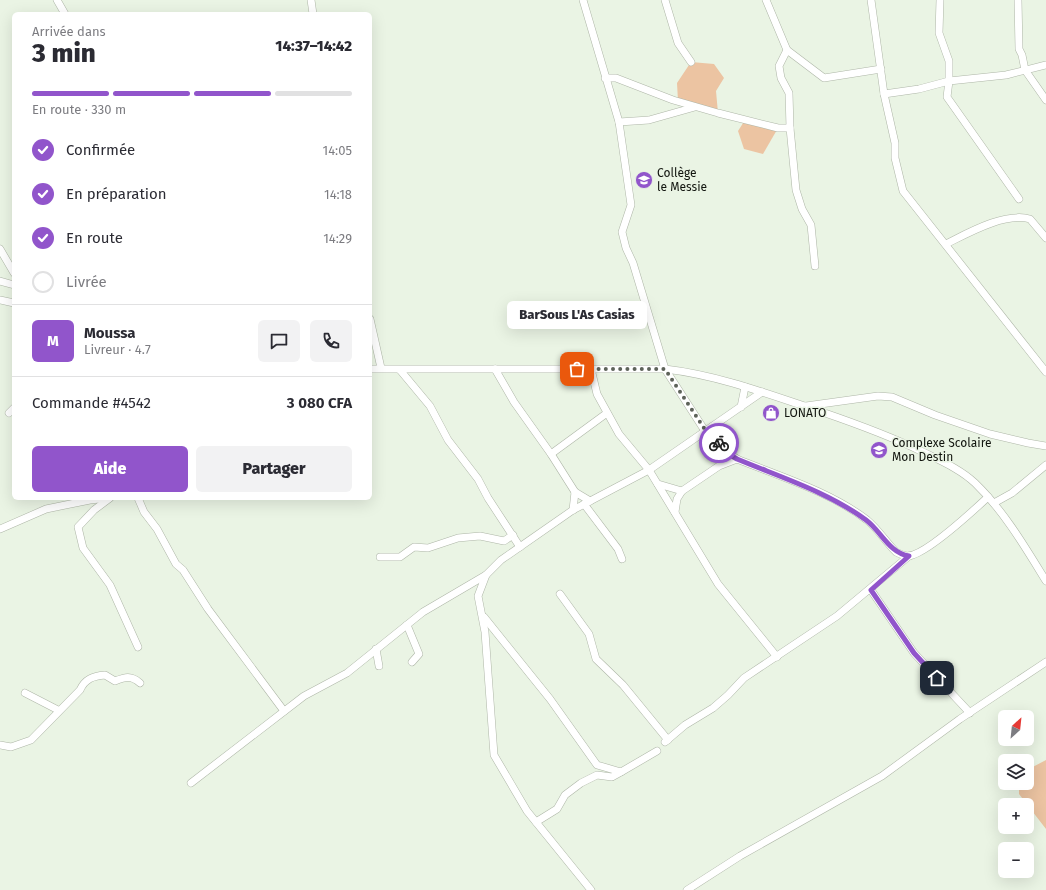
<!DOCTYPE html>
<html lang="fr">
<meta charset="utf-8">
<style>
:root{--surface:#fff;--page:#f2f2f3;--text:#2b2b33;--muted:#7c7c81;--line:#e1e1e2;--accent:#9155cb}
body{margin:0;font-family:"Fira Sans",sans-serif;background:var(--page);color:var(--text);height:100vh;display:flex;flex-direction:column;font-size:15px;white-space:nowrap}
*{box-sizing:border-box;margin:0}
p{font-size:13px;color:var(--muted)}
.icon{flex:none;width:22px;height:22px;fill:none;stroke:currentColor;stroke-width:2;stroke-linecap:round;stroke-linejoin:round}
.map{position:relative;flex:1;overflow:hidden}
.panel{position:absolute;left:12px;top:12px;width:360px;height:488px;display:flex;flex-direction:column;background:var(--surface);border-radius:6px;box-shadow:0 4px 16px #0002}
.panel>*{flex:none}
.needle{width:26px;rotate:27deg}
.buttons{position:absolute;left:998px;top:710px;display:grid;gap:8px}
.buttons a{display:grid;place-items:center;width:36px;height:36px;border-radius:6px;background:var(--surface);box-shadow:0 4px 16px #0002;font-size:20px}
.pin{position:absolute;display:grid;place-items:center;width:34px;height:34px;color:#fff;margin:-17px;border-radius:8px;box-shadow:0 2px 6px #0006}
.courier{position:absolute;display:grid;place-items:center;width:40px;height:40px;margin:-20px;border:3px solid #9155cb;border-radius:50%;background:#fff;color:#222;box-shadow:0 1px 5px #0007}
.bubble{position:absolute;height:28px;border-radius:6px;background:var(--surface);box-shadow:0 4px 16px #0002;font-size:13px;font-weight:800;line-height:28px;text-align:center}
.overview em{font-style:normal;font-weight:800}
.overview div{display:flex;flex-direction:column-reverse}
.overview{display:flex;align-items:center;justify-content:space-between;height:68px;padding:0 20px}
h1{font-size:26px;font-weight:800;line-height:30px}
.bar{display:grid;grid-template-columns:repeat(4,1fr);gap:6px 4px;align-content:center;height:48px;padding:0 20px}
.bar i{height:5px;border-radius:3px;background:var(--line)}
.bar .selected{background:var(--accent)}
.bar p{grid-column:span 4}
.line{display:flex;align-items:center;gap:10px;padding:0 20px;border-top:1px solid var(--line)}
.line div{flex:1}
.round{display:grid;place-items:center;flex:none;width:42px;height:42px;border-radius:6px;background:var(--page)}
ol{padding:0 20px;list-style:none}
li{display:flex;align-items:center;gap:12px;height:44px}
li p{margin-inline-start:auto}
li .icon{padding:4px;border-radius:50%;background:var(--accent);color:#fff;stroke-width:4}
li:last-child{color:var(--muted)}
li i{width:22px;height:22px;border:2px solid var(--line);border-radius:50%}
.cta{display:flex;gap:8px;margin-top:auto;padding:8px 20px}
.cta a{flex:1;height:46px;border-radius:6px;background:var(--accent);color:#fff;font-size:16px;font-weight:800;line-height:46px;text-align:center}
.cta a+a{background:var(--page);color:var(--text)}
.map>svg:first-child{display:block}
.green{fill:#ecc4a2}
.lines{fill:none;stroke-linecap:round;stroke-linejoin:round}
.minor-casing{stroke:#aeb6a7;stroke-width:8}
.minor{stroke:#fff;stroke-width:7}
.done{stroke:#5e635a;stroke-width:4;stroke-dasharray:0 7.2}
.route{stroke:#9155cb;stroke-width:5}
.labels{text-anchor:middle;stroke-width:3;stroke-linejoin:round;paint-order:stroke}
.poi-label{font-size:12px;fill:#12150f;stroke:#eaf4e4;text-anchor:start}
</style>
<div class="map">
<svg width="1046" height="890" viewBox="0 0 1046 890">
<rect width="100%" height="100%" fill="#eaf4e4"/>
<!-- green -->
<g class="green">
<path d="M691,62L714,64L724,78L716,91L718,113L678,101L677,83Z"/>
<path d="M745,120L778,128L763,154L744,149L738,131Z"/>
<path d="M1046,760V829L1019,794V783H1027V770Z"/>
</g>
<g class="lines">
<!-- minor casing -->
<g class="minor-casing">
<g id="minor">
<path d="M57,0L65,14"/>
<path d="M311,0L313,14"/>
<path d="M583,0L619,122L631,205L622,232L626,248L633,263L665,369L705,431"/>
<path d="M665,0L678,43L691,62"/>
<path d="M766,0L787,50L779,66L781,78L789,93L790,128L796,190L802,209L811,225L815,266"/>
<path d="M871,0L884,94L895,143V158L903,191L1046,372"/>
<path d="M1018,0L1019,49L1022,55L1025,70L1046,100"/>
<path d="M787,50L824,78L881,69"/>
<path d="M605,78H616L673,100L718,113L778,128H790"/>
<path d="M884,94L919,89L949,81V61L939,33L940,0"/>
<path d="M619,122L649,120L695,107"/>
<path d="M1019,199L947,97L949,81L1006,75L1046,65"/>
<path d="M946,244C968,233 1005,212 1030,219L1046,238"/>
<path d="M0,249L14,273"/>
<path d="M0,281L14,285"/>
<path d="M0,300L14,303"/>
<path d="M370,319L381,368"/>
<path d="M370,369H665C718,375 771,395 822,412C857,424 890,436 923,452C941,461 960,469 975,483C1004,511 1025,547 1046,581"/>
<path d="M495,369L514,402L551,454L575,492L573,510"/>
<path d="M591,369L597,394L619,434L649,470L718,584L777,657"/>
<path d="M400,370L430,406L448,440L478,479L488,498L520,547"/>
<path d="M806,406L878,396L892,397L935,415L990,434L1028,443L1046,446"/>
<path d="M741,407L745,387"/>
<path d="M9,413L14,408"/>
<path d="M713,426C718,443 721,449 737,459C779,476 831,492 867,520C878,529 886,542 896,552C900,554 904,556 908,556C926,555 974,510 988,497"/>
<path d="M551,454L607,413"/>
<path d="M658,484L682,491L719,466L737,459"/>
<path d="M575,492L590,501"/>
<path d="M110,498L94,510L78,527L83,548L110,585L138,647"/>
<path d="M138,498L144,512L157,529L176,564L183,570L208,609L284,711"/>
<path d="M994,503L1012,493L1046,465"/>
<path d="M584,504L618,549L622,559"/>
<path d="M675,512L677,499L682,491"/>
<path d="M0,529L46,509L90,500L109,498"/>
<path d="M380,557H400L414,547L428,548L458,538L480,536L504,541L513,535"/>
<path d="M871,590L914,653L970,713"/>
<path d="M560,594L589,634L596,659L623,685L668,740"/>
<path d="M484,617L550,699L597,765L621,772L657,751"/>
<path d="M407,625L419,654L412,662"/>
<path d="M376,649L379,666"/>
<path d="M25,693L58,710"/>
<path d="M665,742L685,725L713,708L728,695L744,678L837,616L909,556"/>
<path d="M0,745L11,747L31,740L80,690C85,679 93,676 105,675L115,681C125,677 131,675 140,683"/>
<path d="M191,783L304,696L347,673L423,612L486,575"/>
<path d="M536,822L557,809L565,795L581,783L597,775L612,777L621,772"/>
<path d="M591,890L527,811L494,755L485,632L478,596L486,575L501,560L573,510L649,470L762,392"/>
<path d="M687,890L740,856L882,776L960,719L1046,662"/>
</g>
</g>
<!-- minor -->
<use href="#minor" class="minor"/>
</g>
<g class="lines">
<!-- done -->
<path class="done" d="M577,369H665L706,431L713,426L719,443"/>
<!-- route -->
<path class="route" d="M719,443L725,452L737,459C780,477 828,492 866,520C881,531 889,553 909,556L871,590L914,653L937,678"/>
</g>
<!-- icons -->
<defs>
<g id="school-disc" transform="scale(0.9)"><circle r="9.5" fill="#9155cb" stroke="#eaf4e4"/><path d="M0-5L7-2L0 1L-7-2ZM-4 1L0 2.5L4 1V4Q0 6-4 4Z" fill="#fff"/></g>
<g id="shop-disc" transform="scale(0.9)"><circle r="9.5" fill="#9155cb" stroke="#eaf4e4"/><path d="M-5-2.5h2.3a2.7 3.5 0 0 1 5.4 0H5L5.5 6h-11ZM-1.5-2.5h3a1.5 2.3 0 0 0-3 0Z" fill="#fff"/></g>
</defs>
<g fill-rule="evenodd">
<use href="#school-disc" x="644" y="180"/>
<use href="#shop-disc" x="771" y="413"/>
<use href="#school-disc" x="879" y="450"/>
</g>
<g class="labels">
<!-- poi labels -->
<g class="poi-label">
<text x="657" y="177">Collège<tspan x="657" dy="14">le Messie</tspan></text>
<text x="784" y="417">LONATO</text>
<text x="892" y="447">Complexe Scolaire<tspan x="892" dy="14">Mon Destin</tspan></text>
</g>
</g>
</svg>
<div class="buttons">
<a><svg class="needle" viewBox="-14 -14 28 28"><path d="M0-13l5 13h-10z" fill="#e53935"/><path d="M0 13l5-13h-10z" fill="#7c7c81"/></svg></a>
<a><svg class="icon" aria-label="layers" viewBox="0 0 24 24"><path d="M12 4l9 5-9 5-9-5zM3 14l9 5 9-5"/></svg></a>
<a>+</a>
<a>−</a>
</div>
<div class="pin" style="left:577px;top:369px;background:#ea580c"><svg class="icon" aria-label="bag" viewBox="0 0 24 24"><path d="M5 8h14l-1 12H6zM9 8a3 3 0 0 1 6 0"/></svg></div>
<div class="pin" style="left:937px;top:678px;background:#1f2937"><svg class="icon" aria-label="home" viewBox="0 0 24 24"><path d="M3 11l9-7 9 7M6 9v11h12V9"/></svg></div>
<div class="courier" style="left:719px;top:443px"><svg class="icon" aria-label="bike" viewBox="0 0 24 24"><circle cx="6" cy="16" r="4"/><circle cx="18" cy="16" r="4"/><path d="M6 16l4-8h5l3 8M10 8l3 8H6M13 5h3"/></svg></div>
<div class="bubble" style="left:507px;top:301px;width:140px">BarSous L'As Casias</div>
<section class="panel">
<div class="overview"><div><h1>3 min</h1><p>Arrivée dans</p></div><em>14:37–14:42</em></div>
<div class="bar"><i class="selected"></i><i class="selected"></i><i class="selected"></i><i></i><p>En route · 330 m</p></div>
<ol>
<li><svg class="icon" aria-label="check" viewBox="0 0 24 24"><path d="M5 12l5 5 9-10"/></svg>Confirmée<p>14:05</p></li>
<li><svg class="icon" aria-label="check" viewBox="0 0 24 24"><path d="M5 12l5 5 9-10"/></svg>En préparation<p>14:18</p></li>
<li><svg class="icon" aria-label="check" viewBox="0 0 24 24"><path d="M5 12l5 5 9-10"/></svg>En route<p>14:29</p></li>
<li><i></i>Livrée</li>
</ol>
<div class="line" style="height:72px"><b class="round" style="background:var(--accent);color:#fff">M</b><div><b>Moussa</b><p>Livreur · 4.7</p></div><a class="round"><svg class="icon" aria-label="chat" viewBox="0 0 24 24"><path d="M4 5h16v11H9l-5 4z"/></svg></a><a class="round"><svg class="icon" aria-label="phone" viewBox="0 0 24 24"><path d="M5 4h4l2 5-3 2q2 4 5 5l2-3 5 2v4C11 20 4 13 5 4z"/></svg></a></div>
<div class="line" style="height:52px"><div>Commande #4542</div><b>3 080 CFA</b></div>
<div class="cta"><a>Aide</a><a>Partager</a></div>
</section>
</div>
